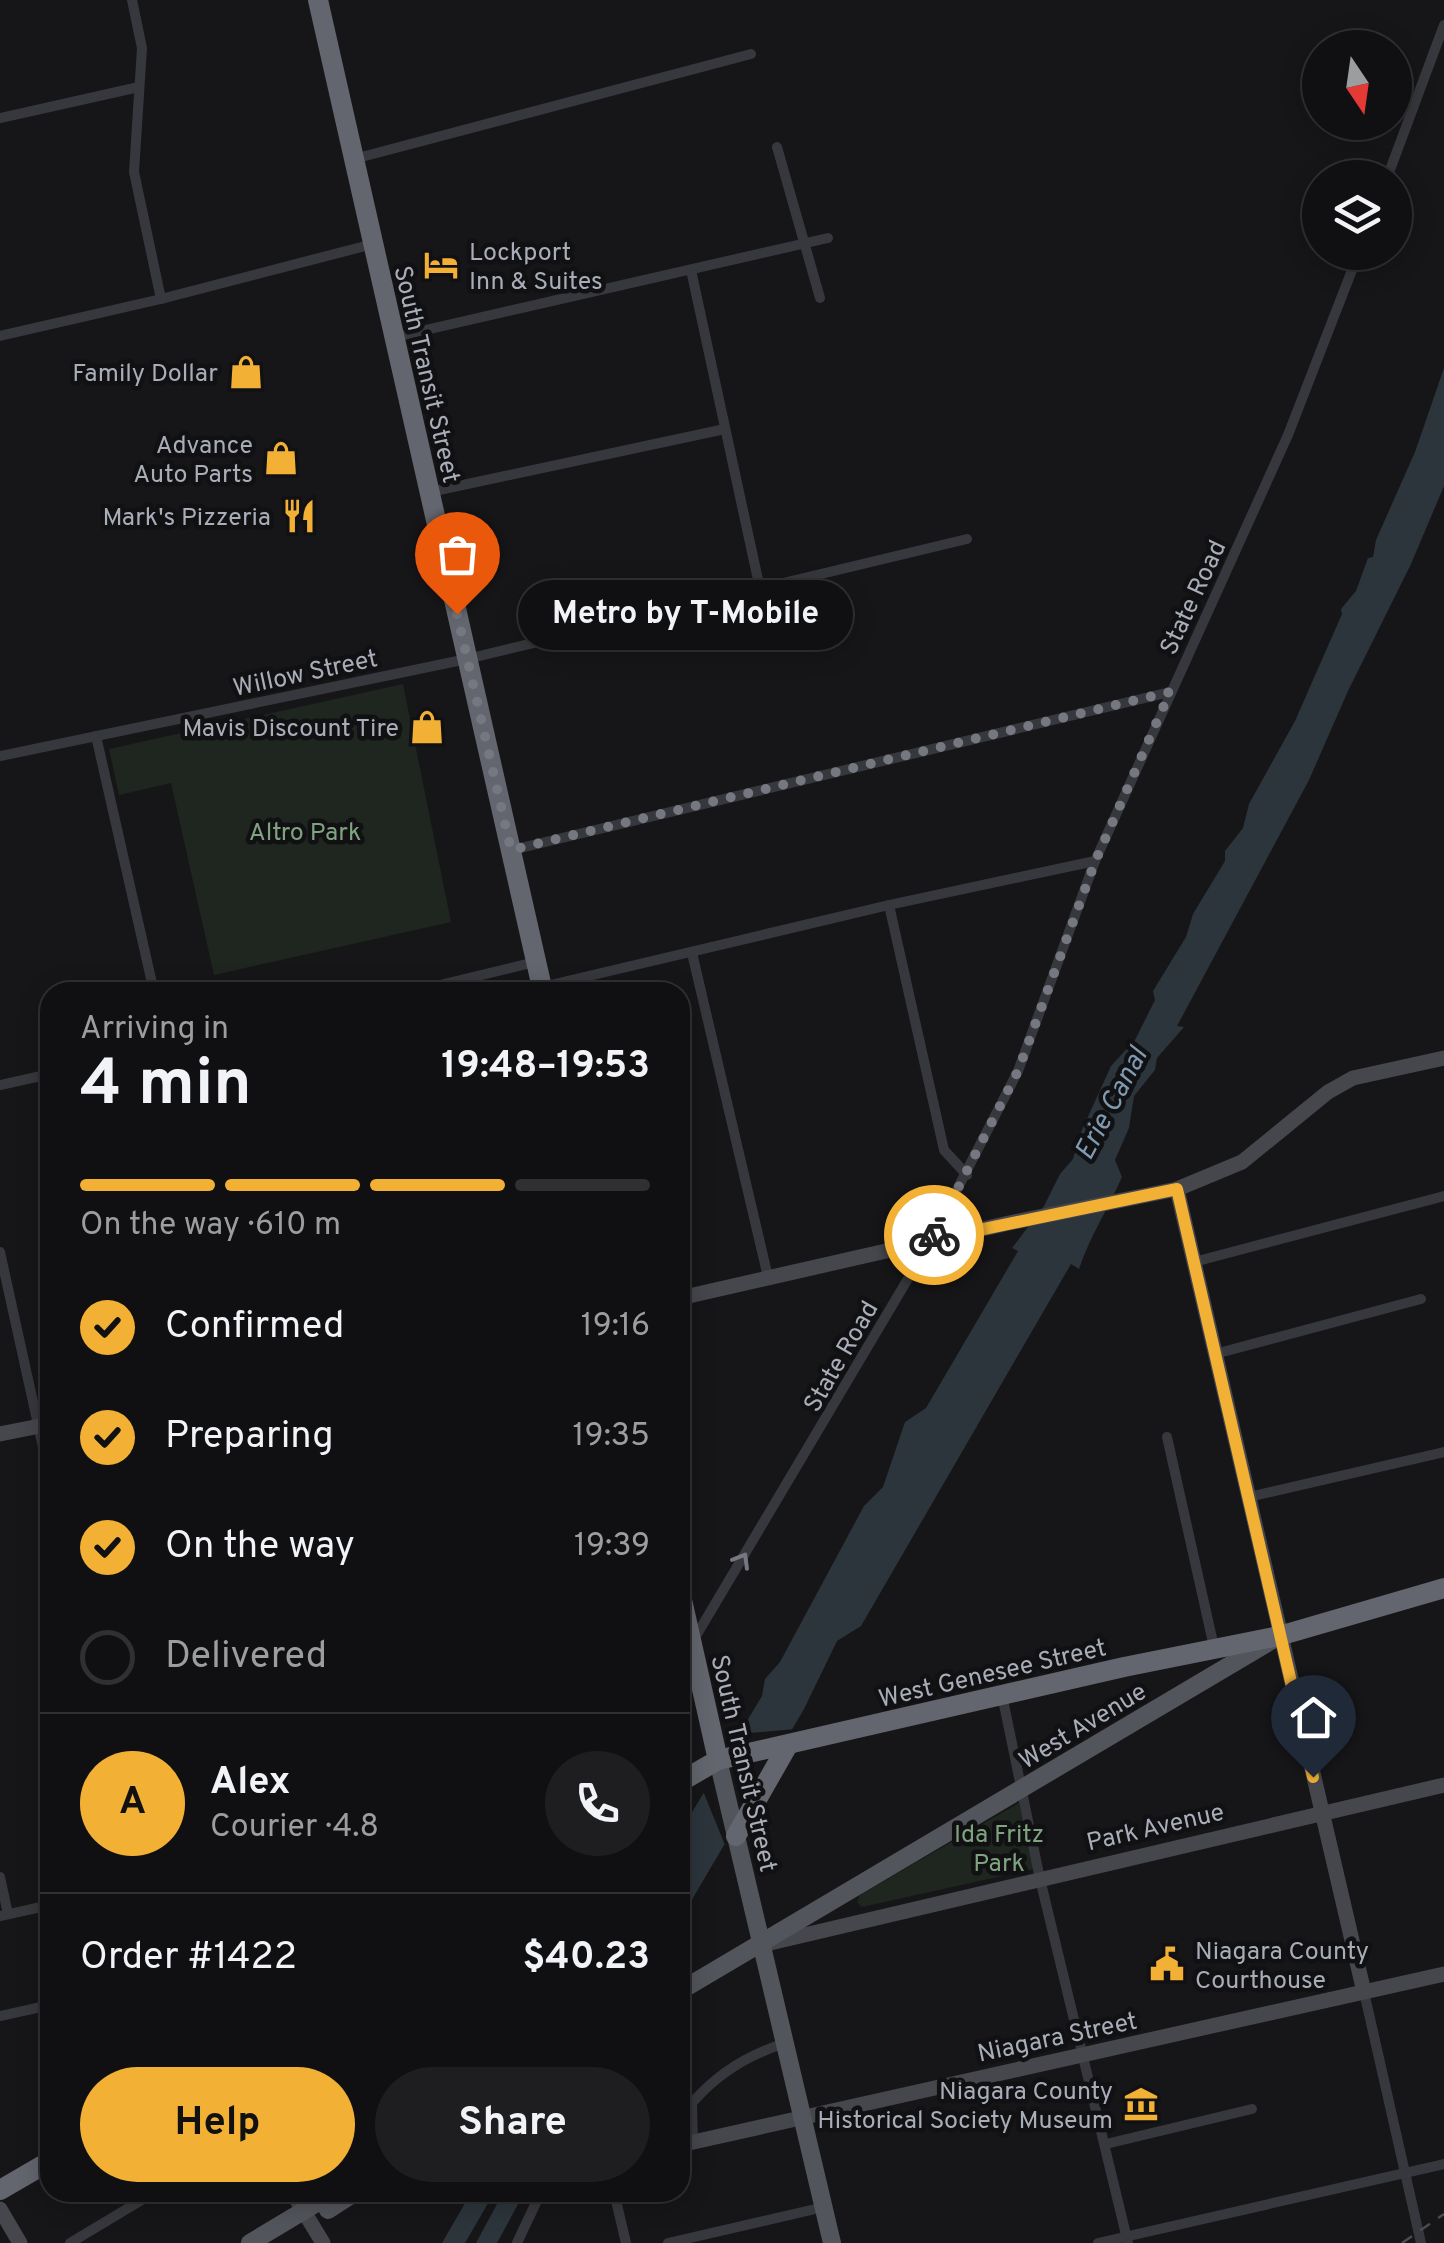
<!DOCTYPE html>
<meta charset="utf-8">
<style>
:root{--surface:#101012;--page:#1e1e20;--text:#f1f3f6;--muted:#9c9d9f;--line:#303032;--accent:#f2b134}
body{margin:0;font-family:Overpass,sans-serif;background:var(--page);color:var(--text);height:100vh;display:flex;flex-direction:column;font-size:38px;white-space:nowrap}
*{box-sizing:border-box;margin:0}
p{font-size:32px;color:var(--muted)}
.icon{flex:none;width:55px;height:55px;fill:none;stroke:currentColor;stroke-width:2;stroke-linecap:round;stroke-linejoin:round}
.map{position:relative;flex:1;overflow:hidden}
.panel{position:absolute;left:40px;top:982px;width:650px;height:1220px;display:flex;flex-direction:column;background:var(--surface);border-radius:30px;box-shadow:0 5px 25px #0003,0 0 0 2px var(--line)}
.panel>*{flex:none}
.needle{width:65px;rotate:167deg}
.tools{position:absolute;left:1302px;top:30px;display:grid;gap:20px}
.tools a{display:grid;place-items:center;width:110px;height:110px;border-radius:50%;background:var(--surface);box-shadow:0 5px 25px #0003,0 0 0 2px var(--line);font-size:50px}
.pin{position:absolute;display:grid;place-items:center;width:85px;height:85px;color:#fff;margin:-102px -42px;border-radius:50% 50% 50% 0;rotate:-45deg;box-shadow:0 0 10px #0007}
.pin .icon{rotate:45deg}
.courier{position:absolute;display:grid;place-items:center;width:100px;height:100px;margin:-50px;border:8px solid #f2b134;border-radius:50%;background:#fff;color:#222;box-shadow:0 2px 12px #0007}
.bubble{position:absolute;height:70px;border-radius:35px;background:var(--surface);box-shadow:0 5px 25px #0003,0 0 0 2px var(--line);font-size:32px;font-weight:700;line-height:70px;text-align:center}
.summary em{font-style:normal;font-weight:700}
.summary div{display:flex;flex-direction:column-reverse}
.summary{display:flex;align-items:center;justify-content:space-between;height:170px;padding:0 40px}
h1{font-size:65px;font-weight:700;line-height:75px}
.bar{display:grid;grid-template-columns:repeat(4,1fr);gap:15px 10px;align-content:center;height:120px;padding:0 40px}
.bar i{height:12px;border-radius:8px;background:var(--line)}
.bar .on{background:var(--accent)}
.bar p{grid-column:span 4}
.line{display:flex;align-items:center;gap:25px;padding:0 40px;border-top:2px solid var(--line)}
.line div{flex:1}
.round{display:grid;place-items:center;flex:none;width:105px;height:105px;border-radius:52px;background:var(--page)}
ol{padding:0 40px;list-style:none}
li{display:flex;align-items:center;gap:30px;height:110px}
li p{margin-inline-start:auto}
li .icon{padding:10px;border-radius:50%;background:var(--accent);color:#111;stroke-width:4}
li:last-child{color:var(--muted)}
li i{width:55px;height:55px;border:5px solid var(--line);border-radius:50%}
.action{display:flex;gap:20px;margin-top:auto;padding:20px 40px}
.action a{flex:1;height:115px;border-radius:60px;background:var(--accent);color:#111;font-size:40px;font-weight:700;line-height:115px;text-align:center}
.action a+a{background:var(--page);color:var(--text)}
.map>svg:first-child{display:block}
.green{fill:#1e261f}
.water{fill:#2c353c}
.pier{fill:#161618}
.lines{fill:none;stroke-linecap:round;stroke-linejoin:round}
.street{stroke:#37383d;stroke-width:10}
.secondary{stroke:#45474d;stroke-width:15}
.primary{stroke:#53555c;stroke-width:18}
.highway{stroke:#63666e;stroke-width:20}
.rail{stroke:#4a4c52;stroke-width:2.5;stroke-dasharray:12 10;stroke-linecap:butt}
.oneway{stroke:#757881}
.done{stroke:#757880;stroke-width:10;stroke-dasharray:0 18}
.route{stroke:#f2b134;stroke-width:12}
.labels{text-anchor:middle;stroke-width:9;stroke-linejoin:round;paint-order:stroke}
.poi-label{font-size:25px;fill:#a8adb8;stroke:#111113;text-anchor:end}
.street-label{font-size:25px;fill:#a8adb8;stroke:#111113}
.park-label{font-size:25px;fill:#7fa381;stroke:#111113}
.water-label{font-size:28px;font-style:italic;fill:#7f9bb3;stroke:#111113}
</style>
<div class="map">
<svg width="1444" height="2243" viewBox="0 0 1444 2243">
<rect width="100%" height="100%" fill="#161618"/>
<!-- green -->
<g class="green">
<path d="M403,684L451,922L214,975L171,783L119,795L109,749Z"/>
<path d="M1019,1803L1034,1869L862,1907L857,1902L860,1895Z"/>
</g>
<!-- water -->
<g class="water">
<path d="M1444,368V486L1411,564L1348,691L1309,780L1177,1026L1184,1027L1157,1058L1155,1070L1134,1096L1129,1128L1115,1160L1122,1177C1108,1209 1090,1236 1079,1269L1071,1264L861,1626L837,1641L804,1709L680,1920V1839L691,1821L688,1819L762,1696L765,1679L780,1662L864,1506L883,1487L905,1422L926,1408L1018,1251L1012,1248L1044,1206L1060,1174L1073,1159L1081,1132L1111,1066L1135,1040L1155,1000L1153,991L1186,937L1193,914L1225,861V851L1243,828L1249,804L1295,721L1342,614L1341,609L1356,591L1368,558L1373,557L1376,540L1415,452Z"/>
<path d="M471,2193H494L465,2243H442Z"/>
<path d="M503,2193H524L497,2243H476Z"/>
</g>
<!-- pier -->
<path class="pier" d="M796,1729L794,1733L727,1850L703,1791L738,1734Z"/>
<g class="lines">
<!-- street -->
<g class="street">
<path d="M132,0L142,48L134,172L161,299"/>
<path d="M0,118L139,87"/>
<path d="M777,147L820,298"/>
<path d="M354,159L751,54"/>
<path d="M1387,178L1444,25"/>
<path d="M691,270L760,589"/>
<path d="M0,336L161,299L373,244"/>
<path d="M395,337L828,238"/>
<path d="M430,492L725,429"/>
<path d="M96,736L154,992"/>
<path d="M0,756L467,659L967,539"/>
<path d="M512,850L1170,692"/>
<path d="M889,905L944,1150L967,1175"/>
<path d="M692,953L768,1277"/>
<path d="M542,987L889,905L1095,861"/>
<path d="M411,992L535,962"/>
<path d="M0,1085L50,1074"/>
<path d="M0,1252L50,1479"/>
<path d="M1194,1262L1444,1196"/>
<path d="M1215,1354L1421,1299"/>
<path d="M1167,1437L1214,1647"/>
<path d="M1249,1497L1444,1452"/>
<path d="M693,1641L931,1240L1018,1071L1095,861L1288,435L1359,252"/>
<path d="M680,1688L701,1684"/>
<path d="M1002,1695L1040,1879L1128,2243"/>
<path d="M0,1877L8,1914"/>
<path d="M0,1916L50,1905"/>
<path d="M1364,1992L1421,2243"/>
<path d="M0,2016L50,2005"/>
<path d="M693,2142L692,2103C717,2074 749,2054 786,2043"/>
<path d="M1106,2144L1252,2109"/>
<path d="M614,2192L626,2243"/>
<path d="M70,2243L155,2192"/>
<path d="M517,2243L541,2192"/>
<path d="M668,2243L824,2207"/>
<path d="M1098,2243L1444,2164"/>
</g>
<!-- secondary -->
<g class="secondary">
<path d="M1177,1189L1364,1992"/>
<path d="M680,1298L1009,1223L1177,1189L1242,1162L1328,1092L1353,1078L1444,1058"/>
<path d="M0,1434L50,1424"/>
<path d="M766,1944L1444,1785"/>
<path d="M680,2145L1444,1974"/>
<path d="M292,2192L323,2243"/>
<path d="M0,2209L20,2243"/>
</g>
<!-- primary -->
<g class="primary">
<path d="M718,1760L832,2243"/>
<path d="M680,1991L1274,1639"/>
<path d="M328,2210L356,2192"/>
<path d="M250,2243L335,2192"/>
</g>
<!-- highway -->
<g class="highway">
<path d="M318,0L543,992"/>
<path d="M680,1591L718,1760"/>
<path d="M680,1782L718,1760L1124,1667L1279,1636L1444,1588"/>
<path d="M736,1836L788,1745"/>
<path d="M0,2190L50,2161"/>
</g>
<!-- rail -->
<path class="rail" d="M1402,2243L1444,2214"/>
</g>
<!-- one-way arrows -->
<defs><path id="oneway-chevron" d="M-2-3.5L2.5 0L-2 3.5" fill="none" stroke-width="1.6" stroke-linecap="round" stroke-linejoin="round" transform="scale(2.5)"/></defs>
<use class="oneway" href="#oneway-chevron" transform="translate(742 1560) rotate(-59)"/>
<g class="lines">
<!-- done -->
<path class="done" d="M457,614L511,850L1170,692L1095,862L1018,1071L934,1235"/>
<!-- route -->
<path class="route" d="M934,1235L931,1240L1177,1189L1313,1777"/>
</g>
<!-- icons -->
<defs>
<g id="hotel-bare" transform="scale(2.7)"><path d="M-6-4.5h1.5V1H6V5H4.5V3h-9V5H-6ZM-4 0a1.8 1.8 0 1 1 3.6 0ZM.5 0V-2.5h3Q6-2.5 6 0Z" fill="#f2b134" stroke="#111113" stroke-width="2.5" paint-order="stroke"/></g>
<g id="shop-bare" transform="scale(2.7)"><path d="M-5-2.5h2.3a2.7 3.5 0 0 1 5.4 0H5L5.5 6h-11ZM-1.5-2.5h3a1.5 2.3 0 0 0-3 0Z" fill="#f2b134" stroke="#111113" stroke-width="2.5" paint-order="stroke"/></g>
<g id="restaurant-bare" transform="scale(2.7)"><path d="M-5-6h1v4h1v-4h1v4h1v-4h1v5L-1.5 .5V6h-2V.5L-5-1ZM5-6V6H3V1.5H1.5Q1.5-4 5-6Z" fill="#f2b134" stroke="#111113" stroke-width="2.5" paint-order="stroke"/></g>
<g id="civic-bare" transform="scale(2.7)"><path d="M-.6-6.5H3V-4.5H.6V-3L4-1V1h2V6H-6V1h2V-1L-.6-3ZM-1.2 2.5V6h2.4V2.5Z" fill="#f2b134" stroke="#111113" stroke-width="2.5" paint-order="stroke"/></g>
<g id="museum-bare" transform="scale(2.7)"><path d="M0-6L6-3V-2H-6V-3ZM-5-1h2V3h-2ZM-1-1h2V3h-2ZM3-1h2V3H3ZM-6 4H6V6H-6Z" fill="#f2b134" stroke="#111113" stroke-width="2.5" paint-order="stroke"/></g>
</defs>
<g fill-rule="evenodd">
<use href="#hotel-bare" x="441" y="265"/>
<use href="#shop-bare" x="246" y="372"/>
<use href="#shop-bare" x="281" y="458"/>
<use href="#restaurant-bare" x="299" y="516"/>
<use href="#shop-bare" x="427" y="727"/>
<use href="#civic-bare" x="1167" y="1964"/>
<use href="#museum-bare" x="1141" y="2104"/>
</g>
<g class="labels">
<!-- poi labels -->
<g class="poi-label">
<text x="469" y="260" text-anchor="start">Lockport<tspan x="469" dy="29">Inn &amp; Suites</tspan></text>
<text x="218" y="381">Family Dollar</text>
<text x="253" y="453">Advance<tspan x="253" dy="29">Auto Parts</tspan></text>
<text x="271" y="525">Mark's Pizzeria</text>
<text x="399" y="736">Mavis Discount Tire</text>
<text x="1195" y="1959" text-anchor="start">Niagara County<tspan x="1195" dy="29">Courthouse</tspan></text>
<text x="1113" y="2099">Niagara County<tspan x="1113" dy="29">Historical Society Museum</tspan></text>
</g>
<!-- street labels -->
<g class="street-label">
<text transform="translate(428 374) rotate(77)" y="9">South Transit Street</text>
<text transform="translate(1192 597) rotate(-65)" y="9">State Road</text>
<text transform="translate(305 672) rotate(-12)" y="9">Willow Street</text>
<text transform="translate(840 1356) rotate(-60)" y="9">State Road</text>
<text transform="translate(992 1672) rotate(-13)" y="9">West Genesee Street</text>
<text transform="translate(1082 1725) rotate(-31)" y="9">West Avenue</text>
<text transform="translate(745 1763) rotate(77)" y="9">South Transit Street</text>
<text transform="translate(1155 1826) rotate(-13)" y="9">Park Avenue</text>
<text transform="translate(1057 2036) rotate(-12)" y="9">Niagara Street</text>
</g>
<!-- park labels -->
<g class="park-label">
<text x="305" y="840">Altro Park</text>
<text x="999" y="1842">Ida Fritz<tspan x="999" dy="29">Park</tspan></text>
</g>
<!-- water labels -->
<g class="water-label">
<text transform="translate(1110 1103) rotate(-62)" y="10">Erie Canal</text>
</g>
</g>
</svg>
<div class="tools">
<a><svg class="needle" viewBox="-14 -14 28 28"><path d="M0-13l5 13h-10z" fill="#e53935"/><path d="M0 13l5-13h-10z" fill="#9c9d9f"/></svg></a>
<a><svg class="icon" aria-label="layers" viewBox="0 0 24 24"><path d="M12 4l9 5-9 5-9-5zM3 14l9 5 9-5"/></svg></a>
</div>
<div class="pin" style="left:457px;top:614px;background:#ea580c"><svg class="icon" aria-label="bag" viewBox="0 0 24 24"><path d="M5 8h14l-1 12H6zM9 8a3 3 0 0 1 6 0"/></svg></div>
<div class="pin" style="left:1313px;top:1777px;background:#1f2937"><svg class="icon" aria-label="home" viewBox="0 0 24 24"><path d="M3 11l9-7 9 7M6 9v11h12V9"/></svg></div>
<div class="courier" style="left:934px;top:1235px"><svg class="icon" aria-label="bike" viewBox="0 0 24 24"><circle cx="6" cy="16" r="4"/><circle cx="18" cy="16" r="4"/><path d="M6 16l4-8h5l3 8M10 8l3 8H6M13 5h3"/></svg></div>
<div class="bubble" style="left:518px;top:580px;width:335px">Metro by T-Mobile</div>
<section class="panel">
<div class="summary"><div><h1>4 min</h1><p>Arriving in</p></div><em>19:48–19:53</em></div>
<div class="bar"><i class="on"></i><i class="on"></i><i class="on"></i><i></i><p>On the way · 610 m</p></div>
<ol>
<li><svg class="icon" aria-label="check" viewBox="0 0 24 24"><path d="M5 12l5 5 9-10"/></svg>Confirmed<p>19:16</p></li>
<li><svg class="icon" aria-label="check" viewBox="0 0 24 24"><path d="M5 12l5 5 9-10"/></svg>Preparing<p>19:35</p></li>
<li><svg class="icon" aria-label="check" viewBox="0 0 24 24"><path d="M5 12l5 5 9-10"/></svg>On the way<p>19:39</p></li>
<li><i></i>Delivered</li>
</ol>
<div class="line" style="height:180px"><b class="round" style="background:var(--accent);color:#111">A</b><div><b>Alex</b><p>Courier · 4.8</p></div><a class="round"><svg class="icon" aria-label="phone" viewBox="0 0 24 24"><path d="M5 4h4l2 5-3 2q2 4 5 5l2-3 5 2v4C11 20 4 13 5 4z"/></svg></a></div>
<div class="line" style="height:130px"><div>Order #1422</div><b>$40.23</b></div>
<div class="action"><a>Help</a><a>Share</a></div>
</section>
</div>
